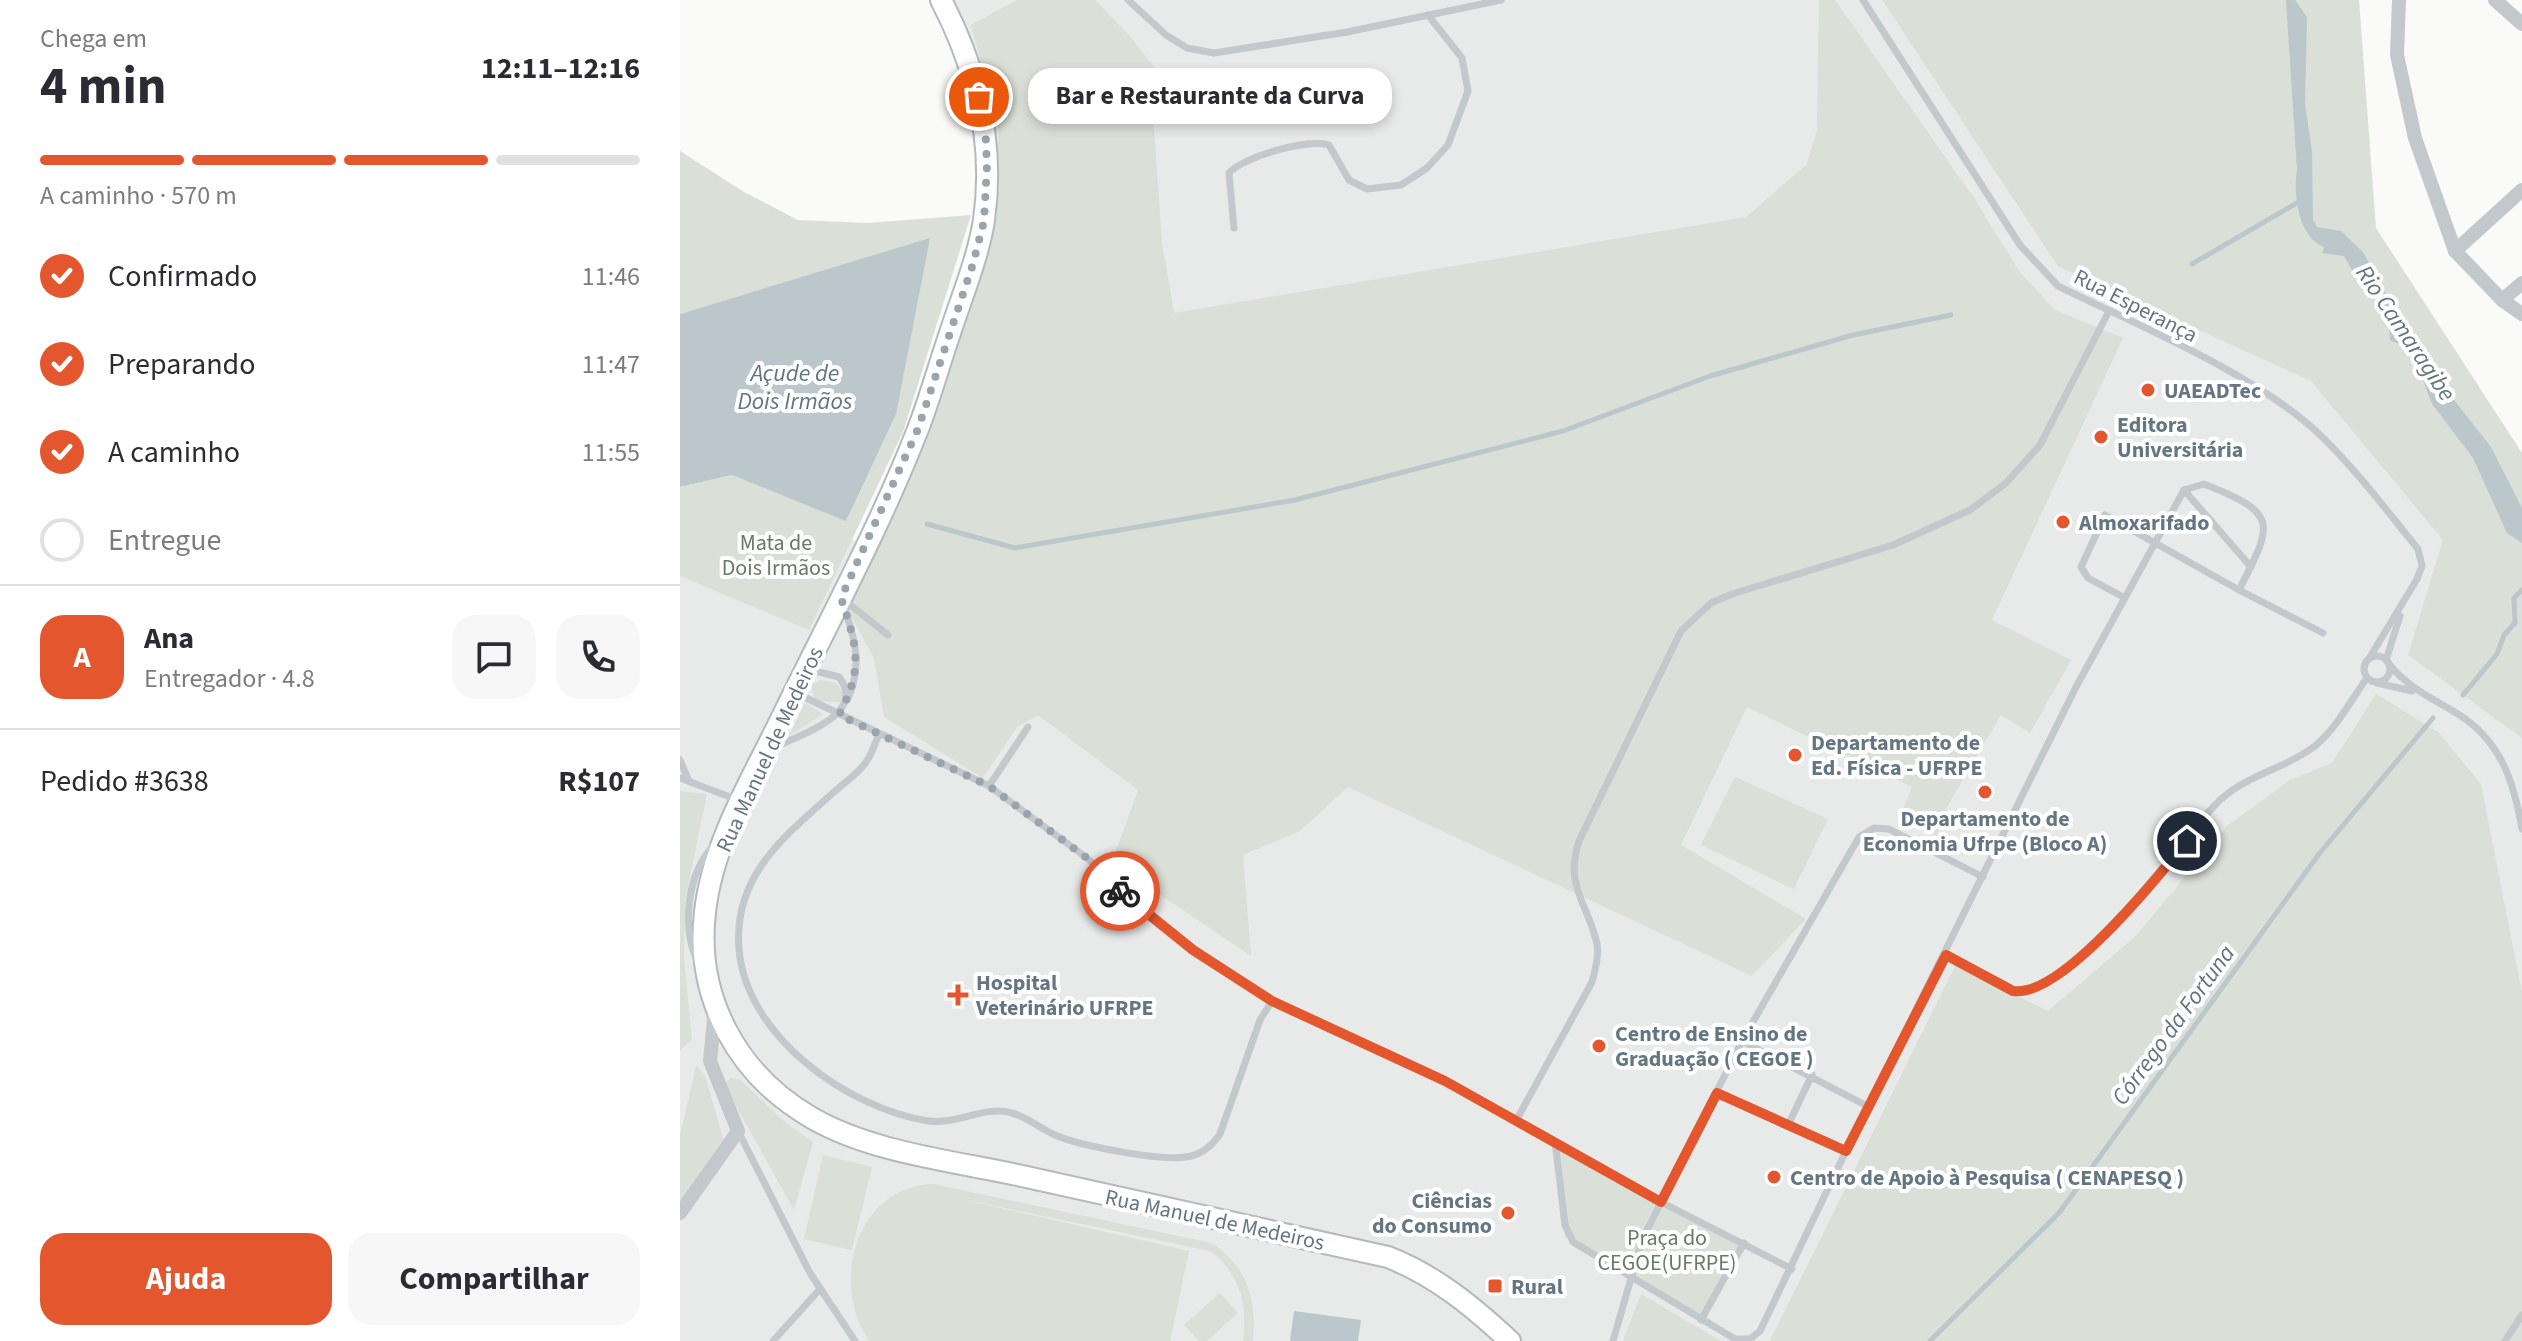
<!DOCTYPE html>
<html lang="pt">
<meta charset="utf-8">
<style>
:root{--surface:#fff;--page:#f7f7f7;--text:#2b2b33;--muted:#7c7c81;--line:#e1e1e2;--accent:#e4572e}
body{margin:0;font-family:"Source Sans 3",sans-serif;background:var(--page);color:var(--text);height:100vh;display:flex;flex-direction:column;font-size:30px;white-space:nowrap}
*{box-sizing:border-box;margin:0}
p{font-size:26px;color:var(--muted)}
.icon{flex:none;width:44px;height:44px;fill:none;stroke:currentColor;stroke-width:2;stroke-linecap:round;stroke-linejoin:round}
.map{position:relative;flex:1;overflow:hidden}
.panel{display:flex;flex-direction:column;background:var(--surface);width:680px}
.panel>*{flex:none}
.pin{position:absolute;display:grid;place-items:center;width:68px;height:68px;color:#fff;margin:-34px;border:4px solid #fff;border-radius:50%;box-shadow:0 2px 8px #0007}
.courier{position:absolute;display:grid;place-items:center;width:80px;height:80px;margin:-40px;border:6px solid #e4572e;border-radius:50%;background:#fff;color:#222;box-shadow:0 2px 10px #0007}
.bubble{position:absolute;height:56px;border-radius:24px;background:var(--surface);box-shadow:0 4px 12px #0003;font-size:26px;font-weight:700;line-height:56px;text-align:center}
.overview em{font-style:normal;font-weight:700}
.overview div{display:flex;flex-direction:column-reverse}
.overview{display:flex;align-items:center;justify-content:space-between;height:136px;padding:0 40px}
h1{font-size:52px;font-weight:700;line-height:60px}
.bar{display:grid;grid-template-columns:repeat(4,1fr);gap:12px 8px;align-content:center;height:96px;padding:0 40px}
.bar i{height:10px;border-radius:6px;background:var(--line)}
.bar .selected{background:var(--accent)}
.bar p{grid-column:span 4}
.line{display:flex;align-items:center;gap:20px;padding:0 40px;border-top:2px solid var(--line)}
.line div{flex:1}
.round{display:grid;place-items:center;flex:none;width:84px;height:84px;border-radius:24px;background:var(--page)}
ol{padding:0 40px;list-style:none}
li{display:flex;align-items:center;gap:24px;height:88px}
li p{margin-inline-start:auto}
li .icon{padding:8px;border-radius:50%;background:var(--accent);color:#fff;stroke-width:4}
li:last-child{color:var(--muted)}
li i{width:44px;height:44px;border:4px solid var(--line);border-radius:50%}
.button{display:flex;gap:16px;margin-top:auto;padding:16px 40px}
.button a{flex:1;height:92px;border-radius:24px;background:var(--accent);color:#fff;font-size:32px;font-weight:700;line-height:92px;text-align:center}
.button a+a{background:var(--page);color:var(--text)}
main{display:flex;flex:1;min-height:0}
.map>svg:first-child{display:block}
.built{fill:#e8e9e9}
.green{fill:#dadfd7}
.water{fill:#bbc7cb}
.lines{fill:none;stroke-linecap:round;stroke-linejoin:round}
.stream{stroke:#bbc7cb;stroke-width:5}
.secondary-casing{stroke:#b3babf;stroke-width:24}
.service{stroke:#c3c8cc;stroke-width:7}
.minor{stroke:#c3c8cc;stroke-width:14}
.secondary{stroke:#fff;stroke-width:20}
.done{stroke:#99a4ac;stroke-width:8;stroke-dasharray:0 14.4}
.route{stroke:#e4572e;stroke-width:10}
.poi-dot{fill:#e4572e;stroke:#fff;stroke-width:3}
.labels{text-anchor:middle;stroke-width:8;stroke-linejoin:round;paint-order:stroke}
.street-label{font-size:22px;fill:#657683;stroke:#fff}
.poi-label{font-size:22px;font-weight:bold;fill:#657683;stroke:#fff;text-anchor:start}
.park-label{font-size:22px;fill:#687a64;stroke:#fff}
.water-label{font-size:24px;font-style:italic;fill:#60757c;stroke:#fff}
</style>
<main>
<section class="panel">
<div class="overview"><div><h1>4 min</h1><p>Chega em</p></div><em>12:11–12:16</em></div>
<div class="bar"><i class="selected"></i><i class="selected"></i><i class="selected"></i><i></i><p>A caminho · 570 m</p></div>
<ol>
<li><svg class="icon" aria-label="check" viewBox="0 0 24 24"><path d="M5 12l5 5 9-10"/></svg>Confirmado<p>11:46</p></li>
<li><svg class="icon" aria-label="check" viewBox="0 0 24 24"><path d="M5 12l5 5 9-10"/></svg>Preparando<p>11:47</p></li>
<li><svg class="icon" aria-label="check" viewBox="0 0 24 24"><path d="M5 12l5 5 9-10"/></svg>A caminho<p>11:55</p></li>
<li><i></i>Entregue</li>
</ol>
<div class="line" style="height:144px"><b class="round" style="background:var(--accent);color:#fff">A</b><div><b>Ana</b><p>Entregador · 4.8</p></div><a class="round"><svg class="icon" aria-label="chat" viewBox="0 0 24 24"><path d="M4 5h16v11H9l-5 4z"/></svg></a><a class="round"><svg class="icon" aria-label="phone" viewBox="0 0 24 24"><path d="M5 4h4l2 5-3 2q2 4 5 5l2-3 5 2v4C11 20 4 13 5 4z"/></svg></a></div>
<div class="line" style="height:104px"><div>Pedido #3638</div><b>R$107</b></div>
<div class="button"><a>Ajuda</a><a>Compartilhar</a></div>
</section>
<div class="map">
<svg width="1842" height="1341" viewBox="0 0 1842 1341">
<rect width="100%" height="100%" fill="#fafaf8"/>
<!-- built -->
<path class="built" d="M269,0H1603L1842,614V1341H0V496L50,478L184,545L293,264L314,129L290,37Z"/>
<!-- green -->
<g class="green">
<path d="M337,0H415L451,37L490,89L472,101L482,242L494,313L1066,217L1127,164L1137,130L1139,0H1155L1296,201L1339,271L1375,310L1443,338L1312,620L1391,660L1350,733L1321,715L1268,805L1257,836L1219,819L1232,787L1067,707L1001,845L1126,919L1072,976L668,787L620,831L563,855L571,956L432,862L458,790L358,715L337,727L303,778L204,717L194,658L161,598L232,445L310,249L319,132L291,25Z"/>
<path d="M1202,0H1679L1696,228L1842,453V738L1728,655L1763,540L1631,381L1378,266Z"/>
<path d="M0,151L64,192L118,220L188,223L291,215L223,432L129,630L0,576V487L52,475L167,520L250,239L0,314Z"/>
<path d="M141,680L156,683L163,693L160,702L135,701L131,685Z"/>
<path d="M1696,694L1758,732L1801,784L1842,993V1341H1090L1275,966L1368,1011L1456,936L1547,826L1610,780L1652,763Z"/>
<path d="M125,703L143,714L109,736Z"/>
<path d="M1055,777L1148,819L1114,889L1021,845Z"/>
<path d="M0,791L27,794L5,901L4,959L12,1040L0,1050Z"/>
<path d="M16,1066L25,1075L43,1139L0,1201V1136Z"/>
<path d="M51,1078L59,1079L105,1122L133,1142L114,1210L48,1092L46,1082Z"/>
<path d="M877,1140L1061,1244L1020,1317L885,1237Z"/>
<path d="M143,1155L192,1167L172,1250L124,1239Z"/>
<path d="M253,1184L531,1243C567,1265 577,1300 573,1341H563C568,1305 560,1273 530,1251L277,1198L509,1251L490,1341H189C150,1284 175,1187 253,1184Z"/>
<path d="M540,1293L558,1313L527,1341H519L504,1325Z"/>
<path d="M961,1294L1041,1341H943Z"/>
</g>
<!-- water -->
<g class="water">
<path d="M1606,0H1615L1627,17L1625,104L1632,151L1633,220L1637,227L1661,231L1683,252L1721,321L1774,400L1811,447L1842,508V543L1827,533L1793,458L1752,404L1740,372L1730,361L1729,349L1710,340L1708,313L1699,305L1700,297L1688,286H1681L1664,256L1642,253L1644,247C1618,237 1613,194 1617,170Z"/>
<path d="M250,238L216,414L166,521L52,475L0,487V314Z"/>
<path d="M614,1311L681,1320L678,1341H610Z"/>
</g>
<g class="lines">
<!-- stream -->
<g class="stream">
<path d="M1512,264L1622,200"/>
<path d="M247,524L335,548L615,500L883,431L1030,376L1173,335L1271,315"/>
<path d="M1783,695L1817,654L1824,635L1835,623L1834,598L1842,590"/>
<path d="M1250,1341L1379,1213L1639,854L1753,718"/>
</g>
<!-- secondary casing -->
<g class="secondary-casing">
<path id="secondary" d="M261,0C297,69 315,142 304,220C298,258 282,296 270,333C259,365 250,398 238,429C201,524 151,617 106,709C75,774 33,840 25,912C15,997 57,1075 132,1118C193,1153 274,1161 342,1176C464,1203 586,1230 708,1257C756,1276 792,1306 830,1341"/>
</g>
<!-- service -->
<g class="service">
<path d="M448,0L486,35L507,48L534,53L667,32L821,0"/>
<path d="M1183,0L1340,245L1378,286C1459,326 1574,373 1638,433C1675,468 1707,511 1738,549L1742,566L1737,579L1690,657"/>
<path d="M554,228L549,173C563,157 628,138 649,145L669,180L687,189L721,185L747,168L768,145L788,91L782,58L748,15"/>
<path d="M1504,490L1571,567"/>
<path d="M1445,598L1408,578L1401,567L1425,515L1559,590"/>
<path d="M163,599L208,635"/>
<path d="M163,604C174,636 183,663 169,696"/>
<circle cx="1697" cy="669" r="13"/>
<path d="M1706,660L1720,616"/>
<path d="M1709,664C1728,688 1752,698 1778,714C1821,741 1834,782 1842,829"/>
<path d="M1697,683L1732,691"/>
<path d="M116,693L309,786L407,858L479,925L592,1001L765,1081L875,1141L885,1225L893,1242L1055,1339H1070L1080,1331L1166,1151"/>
<path d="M199,734C195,743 192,754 186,762C179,773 165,782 155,791C105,836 53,875 59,949C66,1036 167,1108 248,1121C276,1125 305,1105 332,1113C347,1117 361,1129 375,1135C400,1146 480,1161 506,1157C521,1155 532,1146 540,1134L580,1020L592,1001"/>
<path d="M91,749C116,736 189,715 159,677L127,669"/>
<path d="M0,760L8,779"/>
<path d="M0,778L58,800"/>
<path d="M309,786L348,727"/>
<path d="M1266,955L1333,991C1391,1000 1496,846 1535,805C1563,775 1604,770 1635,746C1656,729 1671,700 1687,678"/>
<path d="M19,965C1,929 6,875 34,845"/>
<path d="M1062,1041L1189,1107"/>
<path d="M1037,1093L1166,1151L1396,687L1504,490L1524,484C1600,514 1593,523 1559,590L1643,633"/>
<path d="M837,1119L912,982C915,970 919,957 917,944C908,903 884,887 899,841L1001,631L1031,603L1052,594L1213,545L1290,510L1326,483L1360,445L1429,311"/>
<path d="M1108,1125L1132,1075"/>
<path d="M58,1131L130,1273L175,1341"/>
<path d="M875,1141L981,1202L1112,1269"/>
<path d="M1021,1320L1064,1243"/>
<path d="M93,1341L140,1289"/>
<path d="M933,1341L962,1240L1062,1041L1179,837L1194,828L1209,829L1303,877"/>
<path d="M1825,1341L1842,1315"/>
</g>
<!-- minor -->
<g class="minor">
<path d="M1719,0L1717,55L1735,138L1775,251L1822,300L1842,314"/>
<path d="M1815,0L1842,24"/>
<path d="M1775,251L1842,190"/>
<path d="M1822,300L1842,283"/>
<path d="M0,1213L58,1131L30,1061L35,1010"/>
</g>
<!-- secondary -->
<use href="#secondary" class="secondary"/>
</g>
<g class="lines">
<!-- done -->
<path class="done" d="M299,97L305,124L307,165L304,221L293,264L238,429L161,598C177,646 184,668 159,715L309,786L407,858L440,891"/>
<!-- route -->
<path class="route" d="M440,891L513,950L592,1001L765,1081L981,1202L1037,1093L1166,1151L1266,955L1333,991C1381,998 1477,878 1507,841"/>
</g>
<!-- markers -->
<g class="poi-dot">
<circle cx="1468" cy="390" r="8"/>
<circle cx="1421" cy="437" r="8"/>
<circle cx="1383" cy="522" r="8"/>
<circle cx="1115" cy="755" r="8"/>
<circle cx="1305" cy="792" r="8"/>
<path d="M274 983h8v8h8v8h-8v8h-8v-8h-8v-8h8z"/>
<circle cx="919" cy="1046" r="8"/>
<circle cx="1094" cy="1177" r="8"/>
<circle cx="828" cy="1213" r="8"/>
<rect x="807" y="1278" width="16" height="16" rx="4"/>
</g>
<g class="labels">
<!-- street labels -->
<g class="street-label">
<text transform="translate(1456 305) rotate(27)" y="8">Rua Esperança</text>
<text transform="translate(89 749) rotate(-65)" y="8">Rua Manuel de Medeiros</text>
<text transform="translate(535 1219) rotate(12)" y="8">Rua Manuel de Medeiros</text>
</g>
<!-- poi labels -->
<g class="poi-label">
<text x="1484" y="398">UAEADTec</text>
<text x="1437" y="432">Editora<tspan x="1437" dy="25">Universitária</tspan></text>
<text x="1399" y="530">Almoxarifado</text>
<text x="1131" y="750">Departamento de<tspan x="1131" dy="25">Ed. Física - UFRPE</tspan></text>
<text x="1305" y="826" text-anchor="middle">Departamento de<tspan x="1305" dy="25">Economia Ufrpe (Bloco A)</tspan></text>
<text x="296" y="990">Hospital<tspan x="296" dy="25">Veterinário UFRPE</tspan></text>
<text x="935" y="1041">Centro de Ensino de<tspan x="935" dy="25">Graduação ( CEGOE )</tspan></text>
<text x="1110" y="1185">Centro de Apoio à Pesquisa ( CENAPESQ )</text>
<text x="812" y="1208" text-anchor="end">Ciências<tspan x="812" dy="25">do Consumo</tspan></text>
<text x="831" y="1294">Rural</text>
</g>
<!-- park labels -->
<g class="park-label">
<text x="96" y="550">Mata de<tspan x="96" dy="25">Dois Irmãos</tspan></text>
<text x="987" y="1245">Praça do<tspan x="987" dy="25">CEGOE(UFRPE)</tspan></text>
</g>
<!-- water labels -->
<g class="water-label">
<text transform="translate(1726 333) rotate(56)" y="8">Rio Camaragibe</text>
<text x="115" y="381">Açude de<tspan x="115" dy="28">Dois Irmãos</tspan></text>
<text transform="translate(1493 1025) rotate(-54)" y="8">Córrego da Fortuna</text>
</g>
</g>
</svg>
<div class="pin" style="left:299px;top:97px;background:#ea580c"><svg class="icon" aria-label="bag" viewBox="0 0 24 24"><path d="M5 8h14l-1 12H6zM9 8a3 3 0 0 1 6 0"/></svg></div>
<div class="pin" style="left:1507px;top:841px;background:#1f2937"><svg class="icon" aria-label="home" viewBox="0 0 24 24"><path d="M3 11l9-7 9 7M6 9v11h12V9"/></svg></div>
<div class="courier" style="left:440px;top:891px"><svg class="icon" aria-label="bike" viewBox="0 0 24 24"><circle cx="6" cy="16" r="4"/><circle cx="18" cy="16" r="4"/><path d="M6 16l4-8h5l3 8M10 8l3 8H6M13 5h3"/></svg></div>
<div class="bubble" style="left:348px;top:68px;width:364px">Bar e Restaurante da Curva</div>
</div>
</main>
